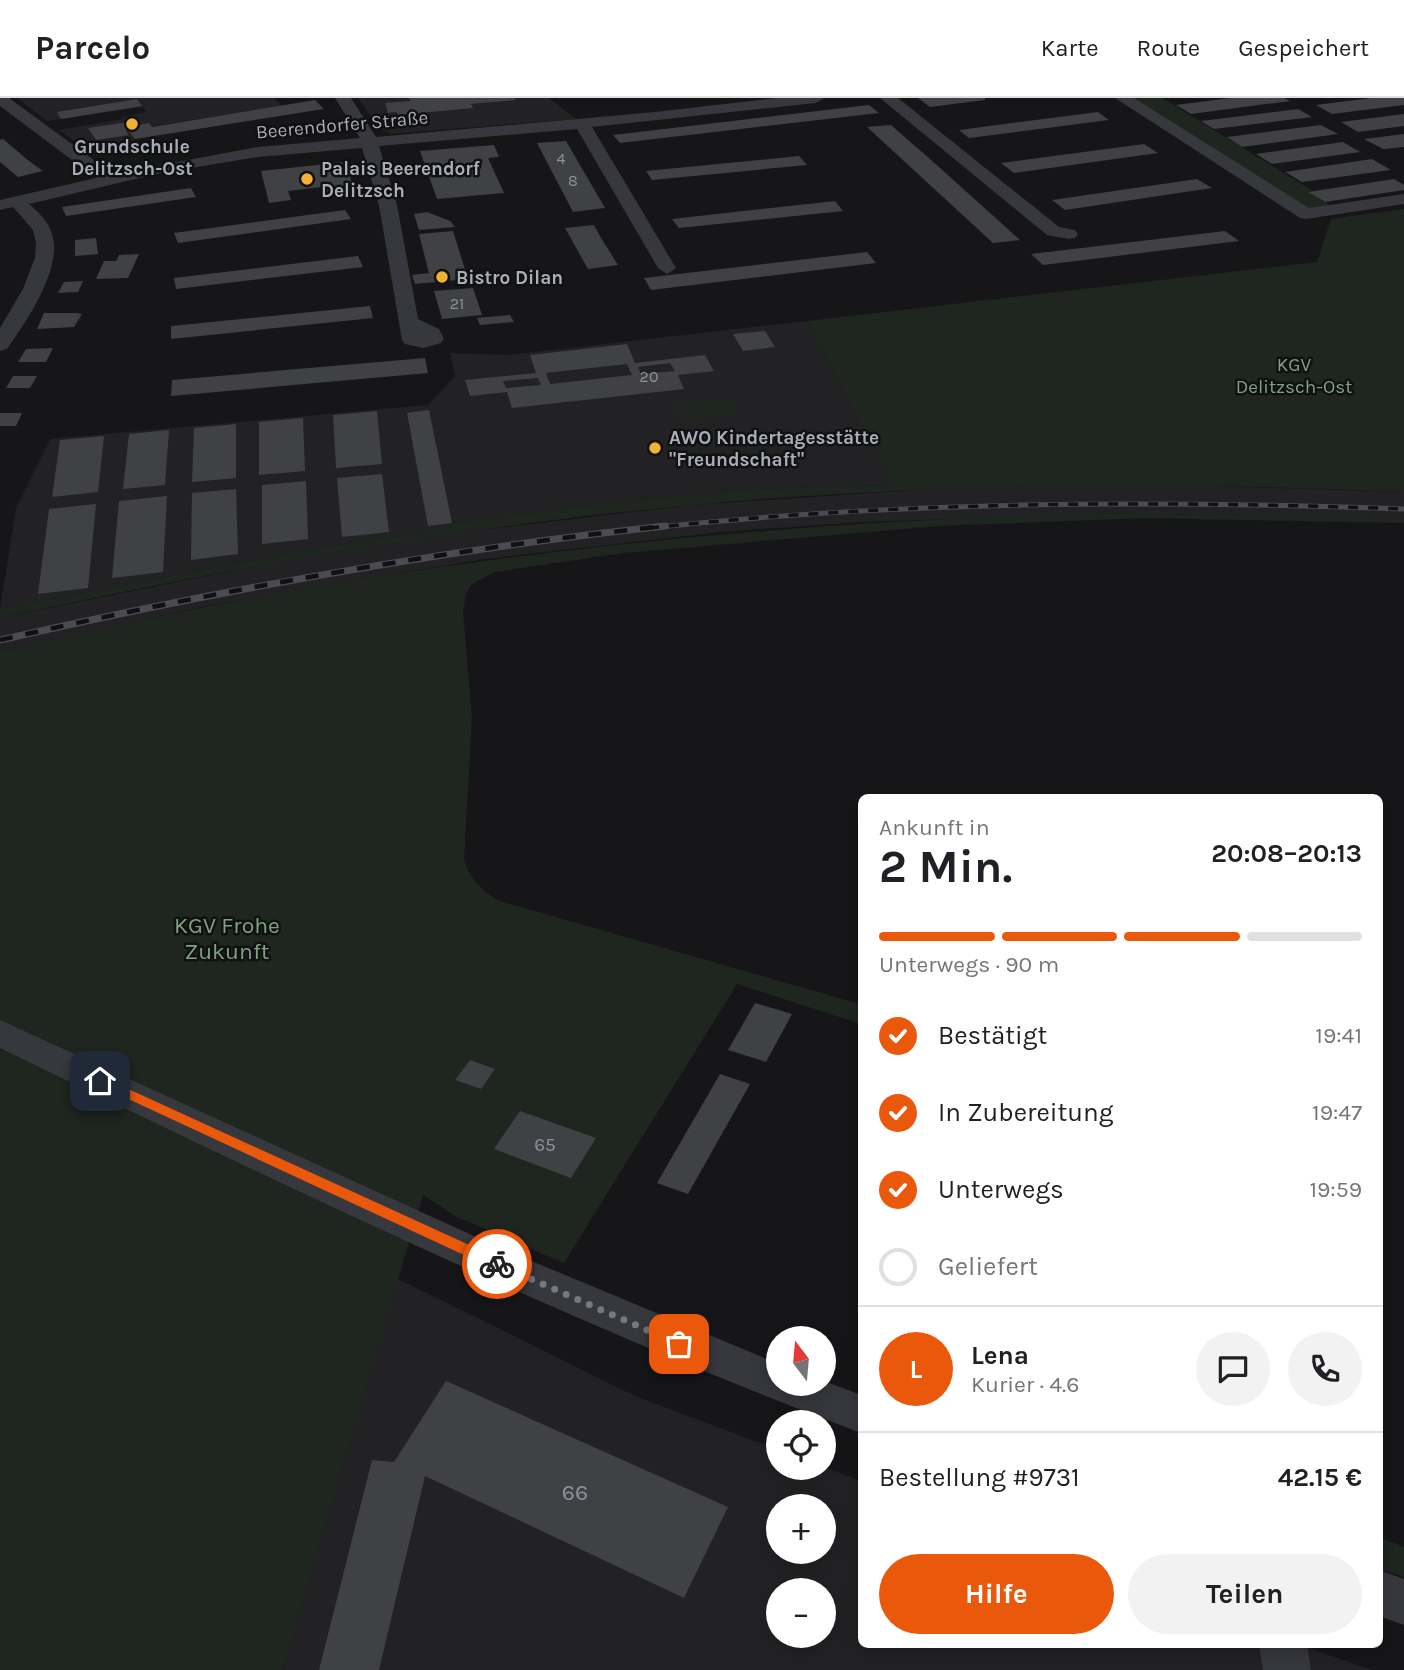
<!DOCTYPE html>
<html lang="de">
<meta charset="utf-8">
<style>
:root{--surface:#fff;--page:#f2f2f2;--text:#202124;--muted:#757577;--line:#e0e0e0;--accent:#ea580c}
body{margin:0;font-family:Karla,sans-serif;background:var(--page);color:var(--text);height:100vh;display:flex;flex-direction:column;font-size:26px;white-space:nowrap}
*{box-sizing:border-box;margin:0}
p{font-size:23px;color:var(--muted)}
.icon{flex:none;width:38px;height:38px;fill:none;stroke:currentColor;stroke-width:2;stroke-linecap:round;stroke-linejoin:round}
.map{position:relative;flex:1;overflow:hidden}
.drawer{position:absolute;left:858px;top:696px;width:525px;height:854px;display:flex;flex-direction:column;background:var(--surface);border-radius:10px;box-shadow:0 4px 18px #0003}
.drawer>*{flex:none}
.needle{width:46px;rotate:344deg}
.buttons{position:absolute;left:766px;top:1228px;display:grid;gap:14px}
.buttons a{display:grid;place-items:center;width:70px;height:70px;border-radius:50%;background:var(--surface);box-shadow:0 4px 18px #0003;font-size:35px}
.pin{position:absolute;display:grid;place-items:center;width:60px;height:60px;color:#fff;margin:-30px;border-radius:14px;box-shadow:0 4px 10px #0006}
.courier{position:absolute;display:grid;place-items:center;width:70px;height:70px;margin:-35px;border:5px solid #ea580c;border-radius:50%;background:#fff;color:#222;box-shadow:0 2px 9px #0007}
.overview em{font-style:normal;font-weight:700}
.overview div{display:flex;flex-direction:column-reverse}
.overview{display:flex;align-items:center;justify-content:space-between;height:119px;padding:0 21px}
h1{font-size:46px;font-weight:700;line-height:52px}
.bar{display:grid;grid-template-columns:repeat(4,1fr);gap:10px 7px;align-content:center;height:84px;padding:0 21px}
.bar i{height:9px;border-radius:5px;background:var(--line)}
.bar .active{background:var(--accent)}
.bar p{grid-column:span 4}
.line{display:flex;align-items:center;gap:18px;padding:0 21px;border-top:2px solid var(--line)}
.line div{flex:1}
.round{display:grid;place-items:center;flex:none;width:74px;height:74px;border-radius:37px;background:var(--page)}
ol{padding:0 21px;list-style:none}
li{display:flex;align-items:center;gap:21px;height:77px}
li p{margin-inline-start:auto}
li .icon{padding:7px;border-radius:50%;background:var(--accent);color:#fff;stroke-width:4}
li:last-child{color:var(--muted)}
li i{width:38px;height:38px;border:4px solid var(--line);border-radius:50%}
.button{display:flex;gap:14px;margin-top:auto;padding:14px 21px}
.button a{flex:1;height:80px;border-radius:42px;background:var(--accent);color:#fff;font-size:28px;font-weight:700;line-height:80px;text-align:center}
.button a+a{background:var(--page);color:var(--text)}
header{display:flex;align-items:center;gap:42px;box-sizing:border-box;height:98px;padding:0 35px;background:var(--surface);border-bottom:2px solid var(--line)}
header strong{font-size:33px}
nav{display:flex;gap:38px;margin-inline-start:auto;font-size:24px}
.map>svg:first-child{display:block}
.built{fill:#222225;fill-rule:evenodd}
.green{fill:#1e261f}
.building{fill:#404145;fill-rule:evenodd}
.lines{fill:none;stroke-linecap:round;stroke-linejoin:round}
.minor{fill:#37383d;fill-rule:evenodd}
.rail-far1-casing{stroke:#4a4c52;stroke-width:5}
.rail-casing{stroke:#4a4c52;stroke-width:7}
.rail-far1{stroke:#111113;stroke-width:3.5;stroke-dasharray:10;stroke-linecap:butt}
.rail{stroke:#111113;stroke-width:4.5;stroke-dasharray:13;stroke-linecap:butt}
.route{fill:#ea580c}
.done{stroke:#757880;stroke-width:7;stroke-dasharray:0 12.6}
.poi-dot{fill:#f2b134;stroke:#111113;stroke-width:2.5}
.labels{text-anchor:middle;stroke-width:5;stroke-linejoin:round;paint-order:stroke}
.far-number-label{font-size:16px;fill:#8e929b}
.far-street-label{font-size:19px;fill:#a8adb8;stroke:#111113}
.far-poi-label{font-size:19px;font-weight:bold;fill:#a8adb8;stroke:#111113;text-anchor:start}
.far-park-label{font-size:19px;fill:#7fa381;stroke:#111113}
.number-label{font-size:19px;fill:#8e929b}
.park-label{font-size:23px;fill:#7fa381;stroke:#111113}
.near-number-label{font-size:23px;fill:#8e929b}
</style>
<header>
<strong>Parcelo</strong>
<nav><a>Karte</a><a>Route</a><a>Gespeichert</a></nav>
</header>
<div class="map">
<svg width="1404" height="1572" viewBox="0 0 1404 1572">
<rect width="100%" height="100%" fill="#161618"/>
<!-- built -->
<g class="built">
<path d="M17,0H274L282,8L129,32L137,45L89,53L59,32L123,21L122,19L147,14L142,9L47,23Z"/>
<path d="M358,0H549L576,21L391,36L378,29Z"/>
<path d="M807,223L893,387L752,391L595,406L452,425L453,430L311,451L0,511L16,410L50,341L428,307L455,278L450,255L507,257Z"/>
<path d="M1061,387H1180L1404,394V422L1116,415L863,424L721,434L485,461L345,484L196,510L0,554V520L296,460L438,437L693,407L932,391Z"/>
<path d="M398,1181L635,1298L779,1352V1370L824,1369L861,1383V1547H1300L1372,1572H283ZM779,1409H824V1454H779ZM779,1493H824V1538H779Z"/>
</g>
<!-- green -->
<g class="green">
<path d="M1123,0H1162L1313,93L1308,94L1336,111L1306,116Z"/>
<path d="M1404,111V394C1167,383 930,385 694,407C460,428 229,470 0,520V511L311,451L452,430V425L595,406L752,391L893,387L807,223L1317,164L1331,121Z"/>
<path d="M729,301L737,317L680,323L674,307Z"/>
<path d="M1116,415L1369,420L1404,422V425L1146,420L939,428L623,455L495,474L472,486L466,495L463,514L472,619L464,762C471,782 481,791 497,802L853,904L861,907V926L737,886L564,1165L457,1119L423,1097L283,1572H0V554C368,464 737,424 1116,415Z"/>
<path d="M1379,1439L1404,1449V1479L1379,1471Z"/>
</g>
<!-- building -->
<g class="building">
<path d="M409,0H515V2L471,6L473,10L398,17L397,14L388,15L385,5L410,3Z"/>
<path d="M918,0H985V2L930,9Z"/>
<path d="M1231,0H1284L1290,3L1191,16L1176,7Z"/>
<path d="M1371,0H1404V7L1332,16L1316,7Z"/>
<path d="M137,1L142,8L61,21L57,14Z"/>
<path d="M315,2L324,11L135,41L128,32L126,33L129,37L96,42L88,30L135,23L138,27L149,25L152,29Z"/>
<path d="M869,7L879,15L620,45L613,37Z"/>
<path d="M1298,11L1312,19L1214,31L1201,23Z"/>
<path d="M1098,14L1109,22L969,40L959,32Z"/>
<path d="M1404,16V28L1358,34L1341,24Z"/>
<path d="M891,27L939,69L1020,142L993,145L867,29Z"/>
<path d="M1321,27L1338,36L1242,49L1227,39Z"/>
<path d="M1404,36V49L1383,51L1364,41Z"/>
<path d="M3,41L29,63L43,73L18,79L0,64V42Z"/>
<path d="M566,43L598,98L605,110L573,114L537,45Z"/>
<path d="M1343,44L1360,54L1272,66L1256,56Z"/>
<path d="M1144,46L1158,55L1014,75L1001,65Z"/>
<path d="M494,47L499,59L488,60L504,95L437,101L420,53Z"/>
<path d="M799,58L807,67L652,82L646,73Z"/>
<path d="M1372,61L1391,72L1302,84L1285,74Z"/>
<path d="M345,64L356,96L324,99L321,89L288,93L291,102L269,105L261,73Z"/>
<path d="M1197,81L1212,90L1065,112L1052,102Z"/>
<path d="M1394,81L1404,87V92L1325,104L1308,94Z"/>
<path d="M191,90L196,99L66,118L62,109Z"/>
<path d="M835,103L843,113L679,130L672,121Z"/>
<path d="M345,112L351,121L178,145L174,135Z"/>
<path d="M427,114L450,123L455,129L419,132L414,116Z"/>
<path d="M594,127L601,140L618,167L588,171L565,130Z"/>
<path d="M453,133L468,181L415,186L412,177L429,175L419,136Z"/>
<path d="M1225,133L1239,143L1043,167L1031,156Z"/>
<path d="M96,140L98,156L75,158V142Z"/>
<path d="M867,154L876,165L651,192L644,180Z"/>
<path d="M139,156L128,180L96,181L104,163H116L119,157Z"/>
<path d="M358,158L363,169L176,191L174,180Z"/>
<path d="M83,183L78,194L58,195L64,184Z"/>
<path d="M473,190L482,217L442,221L434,193Z"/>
<path d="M370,208L373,220L171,241V228Z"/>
<path d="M44,215H77L82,216L74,229L37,231Z"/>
<path d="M510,217L514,224L480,227L477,220Z"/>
<path d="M765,233L775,249L743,253L733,236Z"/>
<path d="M627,246L635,265L705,257L714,273L678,277L684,291L512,310L507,294L470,298L465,282L536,275L530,257ZM670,265L675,273L641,276L638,269ZM627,266L632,277L550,286L546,275ZM538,280L541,287L506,290L503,283Z"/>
<path d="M53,250L46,264H18L26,251Z"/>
<path d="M425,260L428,275L171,298L172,282Z"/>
<path d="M13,278H37L30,290H6Z"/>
<path d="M429,312L452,425L428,428L407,315Z"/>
<path d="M377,313L382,366L336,370L333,317Z"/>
<path d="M0,315H22L16,328H0Z"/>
<path d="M303,320L305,373L259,377V324Z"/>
<path d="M236,326V380L192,384L194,330Z"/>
<path d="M169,332L165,387L123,391L129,336Z"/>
<path d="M104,338L98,394L52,399L60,342Z"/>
<path d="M382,376L389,434L342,439L337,380Z"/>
<path d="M306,383L308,441L262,446V387Z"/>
<path d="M236,391L238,456L191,462L192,395Z"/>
<path d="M167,398L163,474L112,480L119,403Z"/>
<path d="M96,406L88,490L38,496L49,411Z"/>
<path d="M755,905L792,916L766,964L728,952Z"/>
<path d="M470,962L495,971L481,991L455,982Z"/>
<path d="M720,976L750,986L688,1096L657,1085Z"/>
<path d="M520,1013L596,1040L571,1080L494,1051Z"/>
<path d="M446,1283L728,1409L684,1500L425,1378L379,1572H319L372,1362L394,1364Z"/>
</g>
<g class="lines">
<!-- minor -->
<g class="minor">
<path d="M0,0H9L113,76L258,49L360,40L335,0H351L376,39L655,14L777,0H824L816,5L592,29L676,170L667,176L658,170L577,31L379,48L397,107L418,221L439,231L444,241L441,245L423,250L405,246L402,242L379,107L362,50L258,59L161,75L29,106C37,113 46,121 50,131C67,165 26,224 7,251L0,253V230L23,191L35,160L36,145L33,132L13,109L0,112V102L96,80L0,8Z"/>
<path d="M880,0H898L1059,129L1075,132L1078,136L1075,140L1069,141L1047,137Z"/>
<path d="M1115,0H1134L1309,110L1404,96V106L1306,121L1300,120Z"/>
<path d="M0,922L498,1149L779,1266V1286H824V1283L861,1297V1335C567,1224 283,1087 0,950Z"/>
<path d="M1379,1472L1404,1481V1527L1379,1518Z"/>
<path d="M1259,1547H1307L1311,1572H1263Z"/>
</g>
<!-- rail-far1 casing -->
<g class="rail-far1-casing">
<path id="rail-far1" d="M649,430C899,403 1152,402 1404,411"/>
</g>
<!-- rail casing -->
<g class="rail-casing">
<path id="rail" d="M0,542C220,492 441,452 665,428"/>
</g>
<!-- rail-far1 -->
<use href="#rail-far1" class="rail-far1"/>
<!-- rail -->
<use href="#rail" class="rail"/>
</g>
<!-- route -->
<path class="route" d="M100,978L502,1162L504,1166L502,1170H492L96,986L94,983Z"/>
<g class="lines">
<!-- done -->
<path class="done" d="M497,1166L679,1246"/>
</g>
<!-- markers -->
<g class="poi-dot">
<circle cx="132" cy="26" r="7"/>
<circle cx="307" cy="81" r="7"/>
<circle cx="442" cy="179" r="7"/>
<circle cx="655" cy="350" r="7"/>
</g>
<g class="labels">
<!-- far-number labels -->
<g class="far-number-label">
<text x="561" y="66">4</text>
<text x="573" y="88">8</text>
<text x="457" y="211">21</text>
<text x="649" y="284">20</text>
</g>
<!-- far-street labels -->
<g class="far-street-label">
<text transform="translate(342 26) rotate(-5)" y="7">Beerendorfer Straße</text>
</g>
<!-- far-poi labels -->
<g class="far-poi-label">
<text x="132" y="55" text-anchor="middle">Grundschule<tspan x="132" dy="22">Delitzsch-Ost</tspan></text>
<text x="321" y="77">Palais Beerendorf<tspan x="321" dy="22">Delitzsch</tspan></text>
<text x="456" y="186">Bistro Dilan</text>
<text x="669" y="346">AWO Kindertagesstätte<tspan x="669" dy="22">"Freundschaft"</tspan></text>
</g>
<!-- far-park labels -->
<g class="far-park-label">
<text x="1294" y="273">KGV<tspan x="1294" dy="22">Delitzsch-Ost</tspan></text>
</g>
<!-- number labels -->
<g class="number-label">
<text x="545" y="1053">65</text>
</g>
<!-- park labels -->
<g class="park-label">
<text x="227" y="835">KGV Frohe<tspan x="227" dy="26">Zukunft</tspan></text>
</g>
<!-- near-number labels -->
<g class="near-number-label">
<text x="575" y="1402">66</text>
</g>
</g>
</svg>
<div class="buttons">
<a><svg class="needle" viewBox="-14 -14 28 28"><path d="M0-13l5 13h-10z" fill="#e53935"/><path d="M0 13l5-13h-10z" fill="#757577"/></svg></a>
<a><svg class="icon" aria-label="locate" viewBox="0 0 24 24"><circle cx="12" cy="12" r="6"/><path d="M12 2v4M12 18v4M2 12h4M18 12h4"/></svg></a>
<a>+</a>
<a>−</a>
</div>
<div class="pin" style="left:679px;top:1246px;background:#ea580c"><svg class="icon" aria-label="bag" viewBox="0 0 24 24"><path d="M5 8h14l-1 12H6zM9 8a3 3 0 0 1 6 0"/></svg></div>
<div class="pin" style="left:100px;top:983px;background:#1f2937"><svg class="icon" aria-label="home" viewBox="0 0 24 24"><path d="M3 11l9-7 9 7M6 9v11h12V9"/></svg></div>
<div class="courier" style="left:497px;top:1166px"><svg class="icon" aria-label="bike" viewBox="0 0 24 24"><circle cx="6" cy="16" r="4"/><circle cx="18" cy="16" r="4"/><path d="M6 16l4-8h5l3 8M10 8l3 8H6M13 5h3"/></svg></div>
<section class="drawer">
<div class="overview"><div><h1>2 Min.</h1><p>Ankunft in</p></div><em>20:08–20:13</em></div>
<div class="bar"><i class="active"></i><i class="active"></i><i class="active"></i><i></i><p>Unterwegs · 90 m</p></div>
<ol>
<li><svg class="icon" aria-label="check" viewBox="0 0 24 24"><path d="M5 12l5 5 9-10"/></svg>Bestätigt<p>19:41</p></li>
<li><svg class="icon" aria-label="check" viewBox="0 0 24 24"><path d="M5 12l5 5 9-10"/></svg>In Zubereitung<p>19:47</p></li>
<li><svg class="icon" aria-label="check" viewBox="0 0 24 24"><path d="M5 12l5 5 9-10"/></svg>Unterwegs<p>19:59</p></li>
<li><i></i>Geliefert</li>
</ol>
<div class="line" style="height:126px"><b class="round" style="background:var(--accent);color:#fff">L</b><div><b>Lena</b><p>Kurier · 4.6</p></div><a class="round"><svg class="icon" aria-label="chat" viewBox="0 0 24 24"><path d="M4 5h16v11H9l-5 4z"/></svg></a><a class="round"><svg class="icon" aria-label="phone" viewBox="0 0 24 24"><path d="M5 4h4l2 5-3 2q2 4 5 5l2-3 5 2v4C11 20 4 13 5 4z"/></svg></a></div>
<div class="line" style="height:91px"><div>Bestellung #9731</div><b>42.15 €</b></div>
<div class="button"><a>Hilfe</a><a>Teilen</a></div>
</section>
</div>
